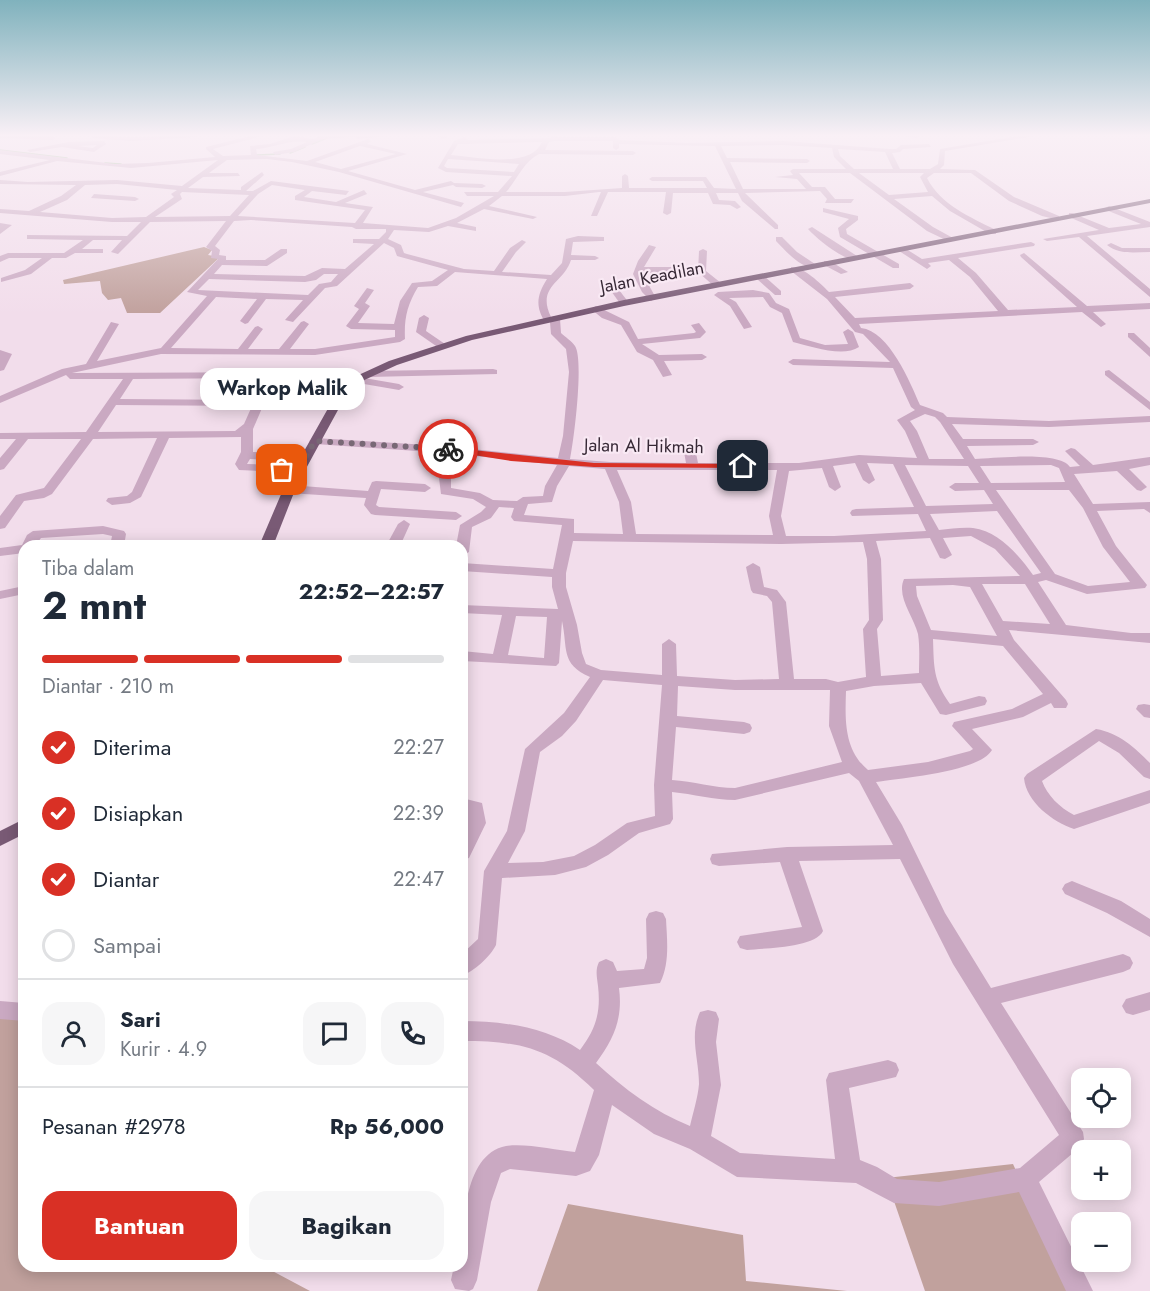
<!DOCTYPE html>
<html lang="id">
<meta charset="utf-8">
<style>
:root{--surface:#fff;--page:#f6f6f7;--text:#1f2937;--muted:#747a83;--line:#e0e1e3;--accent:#d93025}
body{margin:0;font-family:Jost,sans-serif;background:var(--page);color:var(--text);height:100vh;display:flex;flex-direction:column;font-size:22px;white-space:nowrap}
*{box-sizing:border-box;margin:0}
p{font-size:20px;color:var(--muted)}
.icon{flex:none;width:33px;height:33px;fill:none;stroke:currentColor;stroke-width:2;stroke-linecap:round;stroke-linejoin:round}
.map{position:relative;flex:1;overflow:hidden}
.drawer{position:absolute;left:18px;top:540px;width:450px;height:732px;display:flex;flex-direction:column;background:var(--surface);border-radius:18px;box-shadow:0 3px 15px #0003}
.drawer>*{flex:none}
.buttons{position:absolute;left:1071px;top:1068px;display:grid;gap:12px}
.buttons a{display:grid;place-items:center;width:60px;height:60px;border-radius:12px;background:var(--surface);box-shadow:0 3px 15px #0003;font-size:30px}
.pin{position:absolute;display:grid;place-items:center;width:51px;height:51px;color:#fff;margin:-26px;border-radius:12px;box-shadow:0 3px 9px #0006}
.courier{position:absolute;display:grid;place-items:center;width:60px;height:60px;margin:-30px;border:4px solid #d93025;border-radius:50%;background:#fff;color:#222;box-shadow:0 2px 8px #0007}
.bubble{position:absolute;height:42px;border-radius:18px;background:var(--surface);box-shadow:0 3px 15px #0003;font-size:20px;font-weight:700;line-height:42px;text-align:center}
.headline em{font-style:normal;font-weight:700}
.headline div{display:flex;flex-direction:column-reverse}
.headline{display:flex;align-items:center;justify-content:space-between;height:102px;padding:0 24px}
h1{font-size:39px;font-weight:700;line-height:45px}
.bar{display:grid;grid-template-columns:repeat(4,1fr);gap:9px 6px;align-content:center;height:72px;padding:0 24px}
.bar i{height:8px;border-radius:4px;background:var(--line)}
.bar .selected{background:var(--accent)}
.bar p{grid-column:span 4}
.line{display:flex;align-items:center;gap:15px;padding:0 24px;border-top:2px solid var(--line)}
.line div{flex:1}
.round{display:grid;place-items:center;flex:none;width:63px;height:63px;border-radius:18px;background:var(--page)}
ol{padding:0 24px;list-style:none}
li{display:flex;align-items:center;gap:18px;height:66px}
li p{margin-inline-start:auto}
li .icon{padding:6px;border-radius:50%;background:var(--accent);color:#fff;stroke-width:4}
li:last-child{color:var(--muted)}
li i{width:33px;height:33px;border:3px solid var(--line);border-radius:50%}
.action{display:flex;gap:12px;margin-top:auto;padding:12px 24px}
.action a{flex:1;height:69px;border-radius:18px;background:var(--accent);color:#fff;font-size:24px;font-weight:700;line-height:69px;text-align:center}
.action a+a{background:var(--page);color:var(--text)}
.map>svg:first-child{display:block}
.green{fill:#c1a19d}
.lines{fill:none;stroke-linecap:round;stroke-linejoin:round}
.stream{stroke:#85af7c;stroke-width:1.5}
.minor{fill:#caa9c2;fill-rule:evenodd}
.major{fill:#795a75;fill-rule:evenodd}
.route{fill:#d93025}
.done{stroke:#786875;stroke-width:6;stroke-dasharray:0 10.8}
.labels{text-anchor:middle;stroke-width:4.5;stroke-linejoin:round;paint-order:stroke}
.far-street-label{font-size:18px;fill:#372936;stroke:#f9e9f4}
</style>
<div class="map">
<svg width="1150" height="1291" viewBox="0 0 1150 1291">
<rect width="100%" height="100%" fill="#f2ddeb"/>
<!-- green -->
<g class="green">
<path d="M204,247L212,250L208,255L220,257L160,313H127L121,298L108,300L102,293L100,281L64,284L63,280Z"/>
<path d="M0,1013L24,1015V1266H263L310,1291H0Z"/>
<path d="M1013,1164L1071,1291H925L886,1178Z"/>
<path d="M568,1204L743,1235L746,1281L847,1291H537Z"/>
</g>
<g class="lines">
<!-- stream -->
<g class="stream">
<path d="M312,144L327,138"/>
<path d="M0,150L67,158"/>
<path d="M290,153L305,147"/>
<path d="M257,155L280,154"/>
<path d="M105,163L121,164"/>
</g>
<!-- minor -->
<g class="minor">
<path d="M0,134L53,136L56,138L53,140L0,138Z"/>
<path d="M258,134H270L213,149L223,156L251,155L250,146L270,144L294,136L313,139L322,135L335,134H409L358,139L355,137L323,139L294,152L275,155L273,152L291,149L307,142C289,139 273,148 256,149L257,155L307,161L368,139L371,141L367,144L407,154L348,171L415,190L451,181L454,183L482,184L486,186L482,188L456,187L453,185L423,192L464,203L461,207L339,172L292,162L267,159L227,160L209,173H238L240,176L203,177L188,188L241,190V187L262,172L264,175L246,191H253L271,181L349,191L346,195L312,191L304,197L336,202L364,190L367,194L345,203L373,207L363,223L428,228L456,218L494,196H467L464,192H498L512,176L446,172L438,168L454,141L465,137L468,140L546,138H551L550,134H556L557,137H616L619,140L686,143L783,141L890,149H896L901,145L929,144L931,147L903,149L900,152L892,153L900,169H930L938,164L940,149L1030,134H1047L945,151L944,165L940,169L975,170L1014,197L1059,216V220L1042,216L1009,201L971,173H934L927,178C941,205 970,217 996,230V234H990L950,211L932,196L894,199L933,227L953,238L954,240L950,242L927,231L850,173H799L812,187H825L835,199H854L851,203H825L827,199L820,191L745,193L778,225V229H775L742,201L738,193H716L719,200L735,201L741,207L737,209L730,205L713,204L708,193H673L671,213L667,215L663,213L666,192H608L597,216H591L601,192H599L565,196H502L489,206L537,217L533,219L484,209L457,223L476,227V231L448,226L429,232L394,230L388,239L401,245L404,253L407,254L464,269L494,271L510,248L522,240L526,242L516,252L502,272L551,275L562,263L566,239L578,236L604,237V241H601L573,242L571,255L595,256L599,258L595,260H571C564,283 536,286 551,317L555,316L560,319L561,333C565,337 572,341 575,346C584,360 574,440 570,459L610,462L686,463L684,452L695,444L701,447L696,453L698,463H799L859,455L917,458L905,431L897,420L915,410L911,407L893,368L793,365L788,362L793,359L890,362L863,334L855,332L827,299L791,271V267C804,267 820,283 829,292L910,283L914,286L910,289L835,297L855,318L998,311L970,277L949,260L928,263L931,266L927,269L896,249L903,247L922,259L1031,242L1035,244L1034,246L958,258L976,273L1008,310L1077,307L1021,257L1020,255L1024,253L1087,306L1150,303V309L1093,312L1106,324L1101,327L1082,312L859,324L861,328C889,331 910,382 920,405L943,413L947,417L1049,421L1150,416V422L1049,427L952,424L963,439H1033L1039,442L1033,445L967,446L975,459C996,458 1059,451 1070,467L1080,466L1065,451L1071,448L1075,449L1093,465L1150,457V465L1129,469L1147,487L1141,491L1137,490L1117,471L1074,474L1093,504L1150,502V513L1144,509L1097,511L1116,546L1147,585L1145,588L1087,594L1046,580L1038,582L1066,625L1131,633H1150V643L1009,630L1014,640L1066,700L1068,704L1066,708H1054L1051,703L1023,717L972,729L992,750C979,772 902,778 876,782L902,825L945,913L991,988L1123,954L1130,957L1133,963L1130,969L1123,972L1001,1003L1083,1132L1084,1139L1080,1147L1039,1182L1093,1291H1066L1019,1192L939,1206L894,1203L856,1183L737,1177L690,1149L654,1134L612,1105L599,1155L590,1171L576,1176L510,1169L501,1173L491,1202L477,1280L473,1289L469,1291L455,1289L451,1280L454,1266H462C462,1232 462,1154 506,1146C525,1143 556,1150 575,1152L594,1090C551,1048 521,1041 462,1041V1021C502,1021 546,1027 580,1050C596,1029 601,1012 598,986C597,977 595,970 599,962L606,959L613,962L617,971L644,969L647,958L646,919L649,913L656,911L663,913L666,919C667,940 670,963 660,983L619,988C623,1018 614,1039 596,1063C624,1089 655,1112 690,1126C693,1113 698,1097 699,1084C699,1059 689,1036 700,1012L708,1010L716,1012L719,1019L716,1042L721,1085L711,1136L740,1153L835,1159L826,1080L829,1073L888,1060L896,1063L899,1070L896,1077L849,1088L860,1160L877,1167L897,1179L939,1182L1020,1168L1059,1135L953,964L900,859L799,861L823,931C815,948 765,948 747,950L740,948L737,942L740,936L802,927L780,862L719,866L712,864L710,859L712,854L787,847L893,845L859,781L849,773L735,800C714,800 693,794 672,792L673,819L670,824L639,833L608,855L586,867L555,875L502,878L496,945C490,957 474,971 462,976V954L478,939L484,871L507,831L525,749L564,713L590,677C560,664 568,648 562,621L559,663L556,666L462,661V651L493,654L502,615L462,613V605L558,609L552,587V577L462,571V563L553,569L562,525L514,521L511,517L514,508L499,507L491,518L472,527L469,552L462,556V546H456L460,525L481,512L486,507L473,499L441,494L439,478L433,471L446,453L315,444L309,441L315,438L444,446L558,458L563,436L569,372L566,349L551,334L550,322H545C535,306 537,295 547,279L455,272L437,286L418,287C407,305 404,319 405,339L400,342L315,355L161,354L72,373L329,372L399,384L404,387L399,390L329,378H275L253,429V452L305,453L311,457L305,461L250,459L247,464L298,466L304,470L302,473L239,470L235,464L241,452V437L169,438L141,497L130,503L112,505L106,501L108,498L127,496L132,492L157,438L93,439L52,494L44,498L24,501L5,528L0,529V516L16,495L44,488L81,439H28L4,469L0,470V458L16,439H0V433L86,432L123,379H70L66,375L0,403V396L62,369L86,364L111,322L119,324L97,361L161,348L207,296L187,292L218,259L211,258L212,251L206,247L226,221L150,222L118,254L111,252L122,240H93L82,249H103V253H75L66,258H52L31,274L1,282V278L25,270L42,258H9L0,262V256L8,253H64L83,240L30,239H27V235L127,236L141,222H112L0,213V209L29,211L61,196L76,185L0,184V180L28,182L117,180L182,186L218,160L131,168L57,161L0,176V172L50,160L0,154V150L115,164L148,163L215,157L206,149V147ZM554,141H613V148L616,150L619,148V144L715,146L736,189L714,188L706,177H652L649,179L652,181H703L707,188H629L628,176L625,174L622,176V188L565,192H506C518,179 523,162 539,154L633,155L636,153L633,151L545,150L549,142ZM542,142C531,169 475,157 451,155L458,144ZM783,145L832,148L834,157L846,169H793L790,171L793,175L775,177L797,179L806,189H743L730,162L807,163L810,161L807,159L727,158L721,146ZM360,146L396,154L341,169L315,162ZM838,149L885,152L893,169H854L840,156ZM448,159L519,164L514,172L447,168L444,166ZM859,173H924L920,177L928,192L889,195ZM117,184L177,190L171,194L174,197L146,217L112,218L40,212L67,200L85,185ZM272,185L305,190L295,196V200L365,210L355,223L238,216L258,194ZM182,192L249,195L230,216L155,217L182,199L180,194ZM251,220L352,227L356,229H386V232L379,239H353V243H356L374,244L345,269L322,268L305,276L214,274L222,265L267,266L287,253V249H281L265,260H226V256L219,255L220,250L215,246L234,221ZM384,243L394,248L397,256L448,270L432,281L412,283L400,301L394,324L358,323L370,306L365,303L374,290L367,288L354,306L359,309L346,326L351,329L395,330V337L315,349H290L309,324L304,321L301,322L279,349H248L263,329L258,326L255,327L238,349L171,348L216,297L257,299L240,321L245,324L248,323L266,299L303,300L285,320L293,322L325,288L337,286ZM324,274H338L331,282L319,284L308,295L198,290L209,279L305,282L316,280ZM264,378L255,400L120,399L133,379ZM116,405L252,406L244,424L235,431L98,432ZM925,414L935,417L940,422L964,459H929L917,431L910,421ZM457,454L557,465L545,486L543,496L523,497L517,501L493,500L480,493L451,488V478L445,471ZM855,463L863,480L869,484L875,480L867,463L893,464L914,507L856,509L852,510L850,513L852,516L918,514L926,531L834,536H786L781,516L789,471L822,468L829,487L835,491L841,487L833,466ZM905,465L968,466L979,483H955L949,487L955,491L984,490L993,504L926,506ZM1051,465L1059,468L1065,482L991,483L980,466ZM569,466L605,469L619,502L623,534L574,533V519L524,515L528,504L552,502L557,486ZM617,470H777L769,516L773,535L636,534L631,502ZM996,490H1069L1083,508L1103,547L1130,582L1088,586L1055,574ZM997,511L1041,573L1033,575C1019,555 998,531 973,528C962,527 950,529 939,530L930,514ZM971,536L995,549L1020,576L904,579C896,597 914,617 918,634C920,647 919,661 919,673L881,676L877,629L883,620L881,559L876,541L930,538L940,558L945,559L952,555L943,538ZM573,541L781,544L863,542L867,559L869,620L863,629L866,677L838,682L826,679H794L786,602L777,590L764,587L760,567L753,563L746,567L751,590L753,593L767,596L772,602L779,679L735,680L677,676L676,644L669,639L662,644V675L601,670L586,664L582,653L577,625L566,587V573ZM982,584H1025L1050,624L1003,621ZM953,585L970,587L997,636L931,630L917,596L916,586ZM516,616L547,617L544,658L508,655ZM933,639L1003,646L1043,694L1012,709L954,722L952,726L973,749L970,751L928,762L868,770C844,750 845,720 846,691L874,686L921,683L940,714L946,715L985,705L987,701L985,697L979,696L950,704C933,680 934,667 933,639ZM603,680L662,685L654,785L655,816L627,823L595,845L574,856L543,862L508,863L525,831L540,752L562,736L576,721ZM678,686L735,690H830L829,726L842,762L735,788C714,788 693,781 672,780L676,727L744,734L750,732L752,728L750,724L744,722L677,716Z"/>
<path d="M436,134H443L447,138L442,139Z"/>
<path d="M888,134H918L920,136L917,138Z"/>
<path d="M94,135L131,137L195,135L198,137L131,141L92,138Z"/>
<path d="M104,141L106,144L94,152L62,147L30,152L27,150L69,142ZM97,145L93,148L78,146Z"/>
<path d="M94,194L135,197L139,199L135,201L91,198Z"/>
<path d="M1109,206L1150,222V227L1087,236L1150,289V297L1079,237L1047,241L1043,239L1099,230L1069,217V213H1072L1109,228L1141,224L1106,210L1105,208Z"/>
<path d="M823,208L858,216V220L846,229L847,234L899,264V268H893L840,237L838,228L849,219L823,212Z"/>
<path d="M0,223L12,225L0,234Z"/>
<path d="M812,227L857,256V260C844,261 817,239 808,229Z"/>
<path d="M776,237H782L797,252L815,264V268C800,268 786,251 776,241Z"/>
<path d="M1111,243L1122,248H1150V252C1135,252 1119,255 1107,245Z"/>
<path d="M649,245L656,247L644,267H676L680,270L676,273H642L656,298L651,301L642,292L633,274L638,261Z"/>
<path d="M703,249L707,251L706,271L721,283V287H715L698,272L699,251Z"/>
<path d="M824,261H830L848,272L841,274L824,265Z"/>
<path d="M757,275H763L781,291V295H775L757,279Z"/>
<path d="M610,286H616L629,303L627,305H621L609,288Z"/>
<path d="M753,290L769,293L776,303L789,309L800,338L825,345L848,344L843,332L848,329L853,332L859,347C843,358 810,346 793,342L782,313L770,307L763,297L729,298L736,302L752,327L744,329L730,306L714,295L718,292Z"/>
<path d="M596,306L629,322L638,339L694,333L696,332L691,325L699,323L706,332L700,338L642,344L659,355L702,354L707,357L702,360L664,361L672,375L663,377L653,360L637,352L621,325L602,318L591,309Z"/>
<path d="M424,315L429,318L426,331L445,344V348H439L416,332L419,318Z"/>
<path d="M1128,333H1134L1150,348V357L1128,337Z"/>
<path d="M0,350L12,354L4,370L0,371Z"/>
<path d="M493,369L497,370V374L369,377L364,374L369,371Z"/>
<path d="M1109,370L1150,402V410L1105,375V371Z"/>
<path d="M376,481L425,484L431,488L425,492L381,489L376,505L379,507L456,512L462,516L456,520L375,515L371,514L364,505L366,498L289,493L283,489L289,485L368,491L372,482Z"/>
<path d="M404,520L410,524L400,546H386L398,524Z"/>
<path d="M103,526L124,531L126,534L124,546H110L112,536L103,534L41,538L35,546H24V553L0,556V548L22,545L27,535L33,531Z"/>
<path d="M24,586V594L0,599V591Z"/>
<path d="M1144,704L1150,705V718L1144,717L1136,709L1138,705Z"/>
<path d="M1096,729C1119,733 1134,747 1150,763V779L1144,777L1119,753L1099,741L1042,781C1047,795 1060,808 1074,815L1150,790V803L1074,829C1053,822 1026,802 1024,778L1027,774Z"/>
<path d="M462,798L482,803L486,823L469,858L462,860V835L468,823L467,812L462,810Z"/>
<path d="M1072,881L1121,901L1150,919V937L1107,913L1065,894L1062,889L1065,884Z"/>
<path d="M1150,992V1010L1133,1015L1126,1013L1122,1006L1126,999Z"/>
<path d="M0,1001L24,1003V1021L0,1019Z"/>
</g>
<!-- major -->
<g class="major">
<path d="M1150,199V203L624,306L472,340L397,365L360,382L344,399L297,485L273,546H259L285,485L335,396L352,378L389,361L466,336L624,300Z"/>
<path d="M24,819V834L0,846V831Z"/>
</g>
</g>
<!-- sky -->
<linearGradient id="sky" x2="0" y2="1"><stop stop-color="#80b2bd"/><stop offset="0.43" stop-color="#f9f0f6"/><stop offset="1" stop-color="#f9f0f6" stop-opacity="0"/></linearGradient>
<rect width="1150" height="315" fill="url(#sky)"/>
<!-- route -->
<path class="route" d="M445,447L594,463L743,464L747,466L743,468L594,467L511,461L448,451H445Z"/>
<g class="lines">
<!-- done -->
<path class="done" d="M282,470H298L315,441L448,449"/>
</g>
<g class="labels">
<!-- far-street labels -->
<g class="far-street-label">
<text transform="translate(652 277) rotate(-11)" y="6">Jalan Keadilan</text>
<text transform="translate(644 446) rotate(1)" y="6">Jalan Al Hikmah</text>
</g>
</g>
</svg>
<div class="buttons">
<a><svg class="icon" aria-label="locate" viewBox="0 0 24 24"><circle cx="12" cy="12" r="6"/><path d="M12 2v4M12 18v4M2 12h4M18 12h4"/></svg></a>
<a>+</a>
<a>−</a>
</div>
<div class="pin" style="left:282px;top:470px;background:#ea580c"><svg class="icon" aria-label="bag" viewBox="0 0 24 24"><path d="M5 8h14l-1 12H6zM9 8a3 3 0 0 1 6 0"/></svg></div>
<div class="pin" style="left:743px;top:466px;background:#1f2937"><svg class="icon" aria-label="home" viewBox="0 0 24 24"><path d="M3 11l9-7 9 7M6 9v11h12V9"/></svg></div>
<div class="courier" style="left:448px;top:449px"><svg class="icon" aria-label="bike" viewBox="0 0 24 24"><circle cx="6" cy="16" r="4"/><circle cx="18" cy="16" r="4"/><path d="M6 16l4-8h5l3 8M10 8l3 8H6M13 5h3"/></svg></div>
<div class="bubble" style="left:200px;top:368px;width:165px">Warkop Malik</div>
<section class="drawer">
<div class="headline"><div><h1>2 mnt</h1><p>Tiba dalam</p></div><em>22:52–22:57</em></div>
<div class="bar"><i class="selected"></i><i class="selected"></i><i class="selected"></i><i></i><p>Diantar · 210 m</p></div>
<ol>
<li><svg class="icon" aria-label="check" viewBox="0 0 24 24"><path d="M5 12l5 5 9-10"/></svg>Diterima<p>22:27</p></li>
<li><svg class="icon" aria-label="check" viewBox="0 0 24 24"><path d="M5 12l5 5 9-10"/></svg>Disiapkan<p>22:39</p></li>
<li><svg class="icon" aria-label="check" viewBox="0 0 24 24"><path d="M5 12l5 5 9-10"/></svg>Diantar<p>22:47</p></li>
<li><i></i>Sampai</li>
</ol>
<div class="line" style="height:108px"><a class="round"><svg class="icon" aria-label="person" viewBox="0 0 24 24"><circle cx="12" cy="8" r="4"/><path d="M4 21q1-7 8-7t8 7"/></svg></a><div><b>Sari</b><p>Kurir · 4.9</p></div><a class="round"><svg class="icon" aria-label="chat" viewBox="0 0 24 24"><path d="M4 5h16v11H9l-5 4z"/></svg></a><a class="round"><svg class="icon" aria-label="phone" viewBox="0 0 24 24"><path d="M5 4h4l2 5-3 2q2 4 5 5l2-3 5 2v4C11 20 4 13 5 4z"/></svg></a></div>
<div class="line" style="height:78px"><div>Pesanan #2978</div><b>Rp 56,000</b></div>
<div class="action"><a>Bantuan</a><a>Bagikan</a></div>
</section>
</div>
